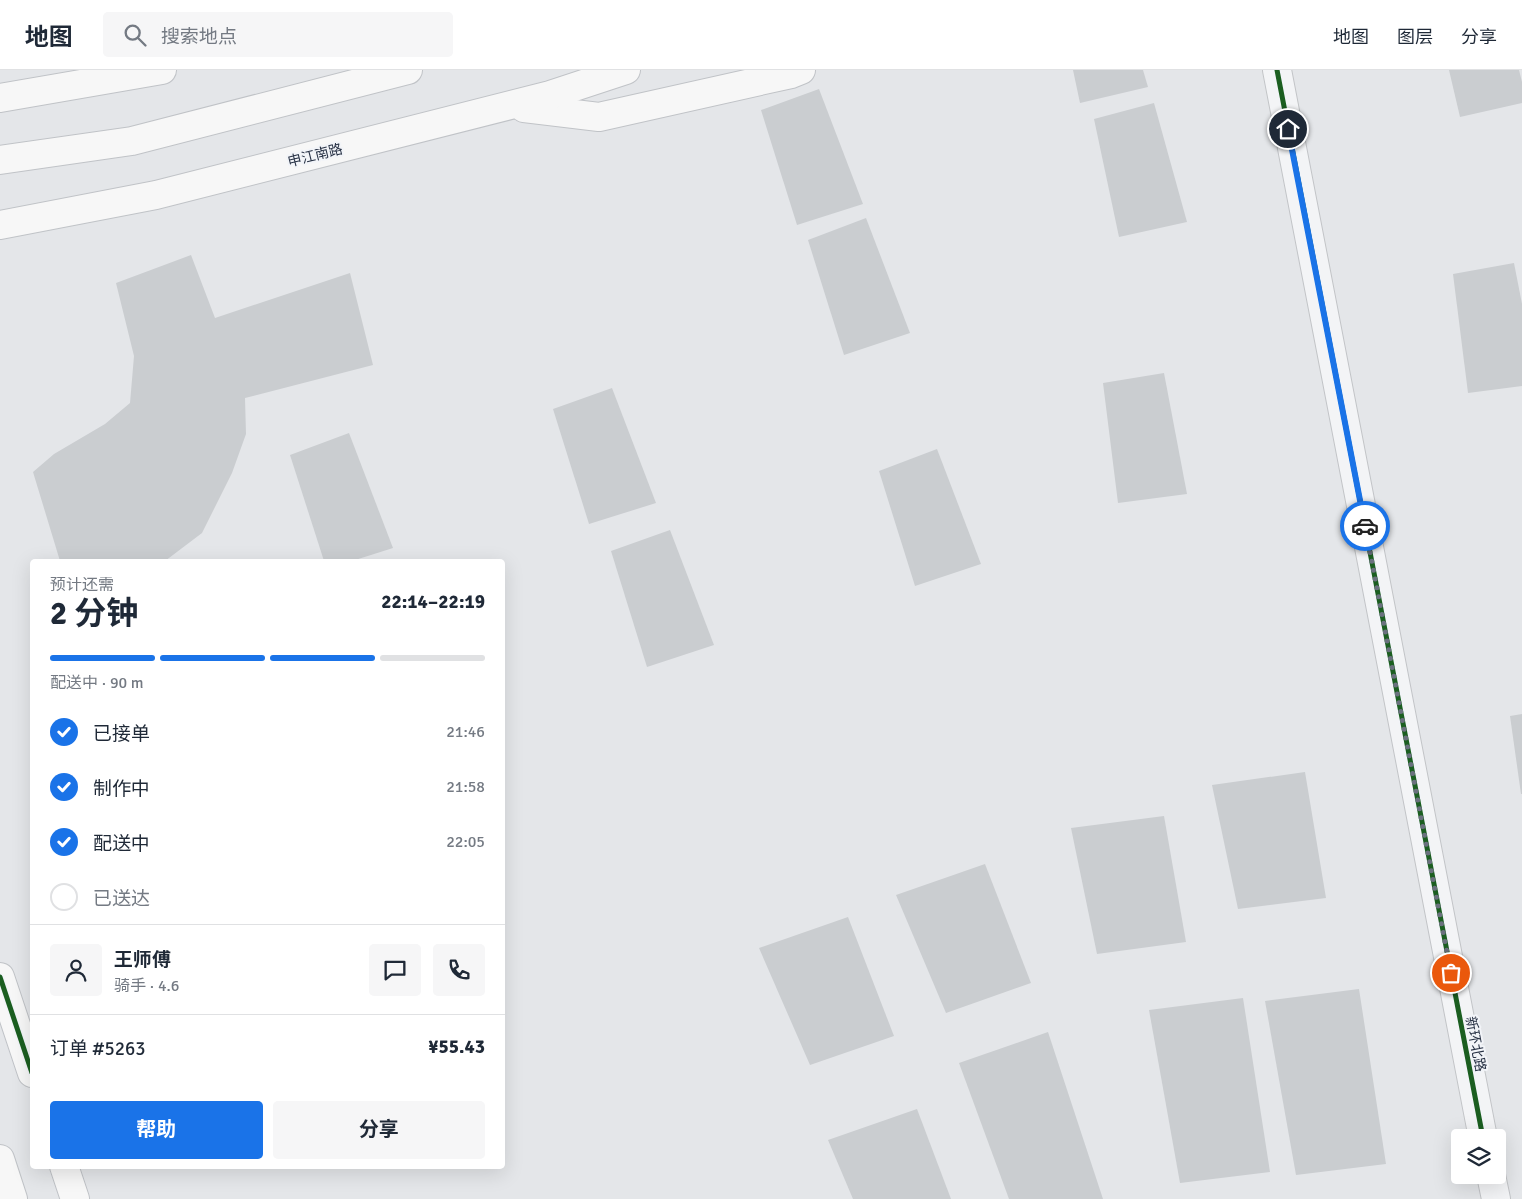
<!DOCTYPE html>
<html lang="zh">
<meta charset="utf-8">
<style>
:root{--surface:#fff;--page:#f6f6f7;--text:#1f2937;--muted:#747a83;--line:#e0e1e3;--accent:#1a73e8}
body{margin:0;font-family:Signika,"Noto Sans SC",sans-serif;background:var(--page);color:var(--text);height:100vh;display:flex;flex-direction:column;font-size:19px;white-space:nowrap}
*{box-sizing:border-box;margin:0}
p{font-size:16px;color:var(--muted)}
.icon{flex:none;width:28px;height:28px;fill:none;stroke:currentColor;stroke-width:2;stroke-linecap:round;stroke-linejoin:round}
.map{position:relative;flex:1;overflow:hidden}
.side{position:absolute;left:30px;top:489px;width:475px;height:610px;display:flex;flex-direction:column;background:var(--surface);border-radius:5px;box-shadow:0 5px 20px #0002}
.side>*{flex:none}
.controls{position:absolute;left:1451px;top:1059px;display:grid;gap:10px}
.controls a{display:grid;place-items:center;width:55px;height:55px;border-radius:5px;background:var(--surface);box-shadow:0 5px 20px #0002;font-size:25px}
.pin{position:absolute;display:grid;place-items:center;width:42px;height:42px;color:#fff;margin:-21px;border:2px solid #fff;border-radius:50%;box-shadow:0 1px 5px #0007}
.courier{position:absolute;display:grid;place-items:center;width:50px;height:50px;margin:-25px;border:4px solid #1a73e8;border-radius:50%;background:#fff;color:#222;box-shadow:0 1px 6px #0007}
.headline em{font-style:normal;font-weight:700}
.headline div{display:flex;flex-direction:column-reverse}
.headline{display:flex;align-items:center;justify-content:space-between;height:85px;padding:0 20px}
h1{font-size:32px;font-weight:700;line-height:38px}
.bar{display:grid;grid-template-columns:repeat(4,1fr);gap:8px 5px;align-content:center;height:60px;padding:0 20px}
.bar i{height:6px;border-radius:4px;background:var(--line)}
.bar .active{background:var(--accent)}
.bar p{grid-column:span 4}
.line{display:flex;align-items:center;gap:12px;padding:0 20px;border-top:1px solid var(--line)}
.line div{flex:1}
.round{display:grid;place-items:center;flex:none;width:52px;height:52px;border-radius:5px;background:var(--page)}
ol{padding:0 20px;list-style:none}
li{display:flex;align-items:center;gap:15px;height:55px}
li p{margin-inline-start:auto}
li .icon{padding:5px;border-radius:50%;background:var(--accent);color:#fff;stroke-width:4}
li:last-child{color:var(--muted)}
li i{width:28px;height:28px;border:2px solid var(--line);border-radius:50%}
.button{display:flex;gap:10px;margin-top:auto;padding:10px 20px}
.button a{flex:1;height:58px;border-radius:5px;background:var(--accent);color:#fff;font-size:20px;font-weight:700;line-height:58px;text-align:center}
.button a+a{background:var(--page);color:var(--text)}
header{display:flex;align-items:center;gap:30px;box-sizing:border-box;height:70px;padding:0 25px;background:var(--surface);border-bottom:1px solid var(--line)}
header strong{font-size:24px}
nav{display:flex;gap:28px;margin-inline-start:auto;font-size:18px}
.search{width:350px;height:45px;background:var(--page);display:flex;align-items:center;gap:12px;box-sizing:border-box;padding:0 18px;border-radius:5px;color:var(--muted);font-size:19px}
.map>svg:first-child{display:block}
.building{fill:#cacdd0}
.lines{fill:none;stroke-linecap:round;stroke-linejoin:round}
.tertiary-casing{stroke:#c2c4c7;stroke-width:30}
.primary-casing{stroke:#c0c3c7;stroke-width:30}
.tertiary{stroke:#f3f4f6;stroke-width:28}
.primary{stroke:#f7f7f7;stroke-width:28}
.cycleway-casing{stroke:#f2f4f8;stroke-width:8}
.cycleway{stroke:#1b5e20;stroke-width:5}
.done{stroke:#6a717e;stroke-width:5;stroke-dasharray:0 9}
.route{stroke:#1a73e8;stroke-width:6}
.labels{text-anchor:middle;stroke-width:4;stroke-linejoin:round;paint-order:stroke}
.street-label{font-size:14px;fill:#283245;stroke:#f2f4f8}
</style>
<header>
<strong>地图</strong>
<div class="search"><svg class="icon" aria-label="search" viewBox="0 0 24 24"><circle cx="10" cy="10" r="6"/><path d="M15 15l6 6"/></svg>搜索地点</div>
<nav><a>地图</a><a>图层</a><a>分享</a></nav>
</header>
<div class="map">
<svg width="1522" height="1129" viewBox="0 0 1522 1129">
<rect width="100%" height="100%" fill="#e4e6e9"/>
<!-- building -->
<g class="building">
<path d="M1073,0H1143L1148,17L1080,33Z"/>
<path d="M1449,0H1519L1522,12V33L1460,47Z"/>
<path d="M819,19L863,134L797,155L761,40Z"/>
<path d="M1154,33L1187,152L1119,167L1094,49Z"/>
<path d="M866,148L910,263L844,285L808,170Z"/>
<path d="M191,185L215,248L350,203L373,295L245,328L246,364L232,403L202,463L165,491H60L33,402L54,384L105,354L130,333L134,286L116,213Z"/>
<path d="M1514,193L1522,234V316L1468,323L1453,204Z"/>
<path d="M1164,303L1187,424L1118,433L1103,313Z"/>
<path d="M612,318L656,433L589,454L553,339Z"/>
<path d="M349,363L393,478L352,491H324L290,385Z"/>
<path d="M937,379L981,494L915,516L879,401Z"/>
<path d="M670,460L714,575L647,597L611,481Z"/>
<path d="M1522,644V724H1521L1510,646Z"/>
<path d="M1305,702L1326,828L1238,839L1212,715Z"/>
<path d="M1164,746L1186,872L1097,884L1071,758Z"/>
<path d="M985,794L1031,913L946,943L896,825Z"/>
<path d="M848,847L894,966L810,995L759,878Z"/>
<path d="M1359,919L1386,1094L1296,1105L1265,931Z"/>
<path d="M1243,928L1270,1102L1180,1113L1149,940Z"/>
<path d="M1048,962L1103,1129H1009L959,993Z"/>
<path d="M917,1039L951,1129H853L828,1070Z"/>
</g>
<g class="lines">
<!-- tertiary casing -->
<g class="tertiary-casing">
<g id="tertiary">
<path d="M1277,0L1483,1068"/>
<path d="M1491,1105L1496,1129"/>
</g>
</g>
<!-- primary casing -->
<g class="primary-casing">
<g id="primary">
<path d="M0,28L162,0"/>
<path d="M524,38L599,47L791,4L801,0"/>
<path d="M0,90L132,71L408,0"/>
<path d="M0,155L156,125L550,25L626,0"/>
<path d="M0,907L32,1003"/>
<path d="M0,1089L13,1129"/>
<path d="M64,1096L75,1129"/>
</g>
</g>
<!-- tertiary -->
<use href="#tertiary" class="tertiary"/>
<!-- primary -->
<use href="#primary" class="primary"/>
<!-- cycleway casing -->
<g class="cycleway-casing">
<g id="cycleway">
<path d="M1277,0L1483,1068"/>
<path d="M0,907L32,1003"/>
</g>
</g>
<!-- cycleway -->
<use href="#cycleway" class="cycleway"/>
</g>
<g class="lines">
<!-- done -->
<path class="done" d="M1365,456L1451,903"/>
<!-- route -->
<path class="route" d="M1288,59L1365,456"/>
</g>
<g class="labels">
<!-- street labels -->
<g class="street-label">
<text transform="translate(315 85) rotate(-14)" y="5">申江南路</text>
<text transform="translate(1476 974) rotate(79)" y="5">新环北路</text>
</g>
</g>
</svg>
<div class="controls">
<a><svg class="icon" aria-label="layers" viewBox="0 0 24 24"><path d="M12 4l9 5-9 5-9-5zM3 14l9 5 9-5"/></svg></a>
</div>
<div class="pin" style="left:1451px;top:903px;background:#ea580c"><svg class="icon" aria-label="bag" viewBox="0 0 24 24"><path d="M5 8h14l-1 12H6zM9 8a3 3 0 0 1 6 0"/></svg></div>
<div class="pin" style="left:1288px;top:59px;background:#1f2937"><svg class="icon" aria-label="home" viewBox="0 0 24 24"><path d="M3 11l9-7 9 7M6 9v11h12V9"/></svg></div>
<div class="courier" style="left:1365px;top:456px"><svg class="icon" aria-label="car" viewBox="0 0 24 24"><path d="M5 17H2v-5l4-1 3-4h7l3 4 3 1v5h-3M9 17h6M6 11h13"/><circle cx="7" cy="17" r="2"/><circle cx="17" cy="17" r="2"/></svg></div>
<section class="side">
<div class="headline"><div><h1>2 分钟</h1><p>预计还需</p></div><em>22:14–22:19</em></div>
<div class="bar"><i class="active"></i><i class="active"></i><i class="active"></i><i></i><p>配送中 · 90 m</p></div>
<ol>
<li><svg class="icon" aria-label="check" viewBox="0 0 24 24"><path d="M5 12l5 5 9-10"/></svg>已接单<p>21:46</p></li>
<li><svg class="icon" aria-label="check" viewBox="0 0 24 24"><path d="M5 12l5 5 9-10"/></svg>制作中<p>21:58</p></li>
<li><svg class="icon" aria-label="check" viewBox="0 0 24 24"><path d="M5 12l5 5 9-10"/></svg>配送中<p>22:05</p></li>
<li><i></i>已送达</li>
</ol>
<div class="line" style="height:90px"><a class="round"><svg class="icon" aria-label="person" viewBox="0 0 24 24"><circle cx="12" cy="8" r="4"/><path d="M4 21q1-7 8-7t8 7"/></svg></a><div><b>王师傅</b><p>骑手 · 4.6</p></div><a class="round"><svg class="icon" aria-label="chat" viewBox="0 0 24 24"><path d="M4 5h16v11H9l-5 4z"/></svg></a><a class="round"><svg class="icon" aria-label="phone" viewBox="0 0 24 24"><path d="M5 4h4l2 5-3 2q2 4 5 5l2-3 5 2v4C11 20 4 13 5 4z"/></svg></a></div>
<div class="line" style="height:65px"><div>订单 #5263</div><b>¥55.43</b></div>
<div class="button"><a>帮助</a><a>分享</a></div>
</section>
</div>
